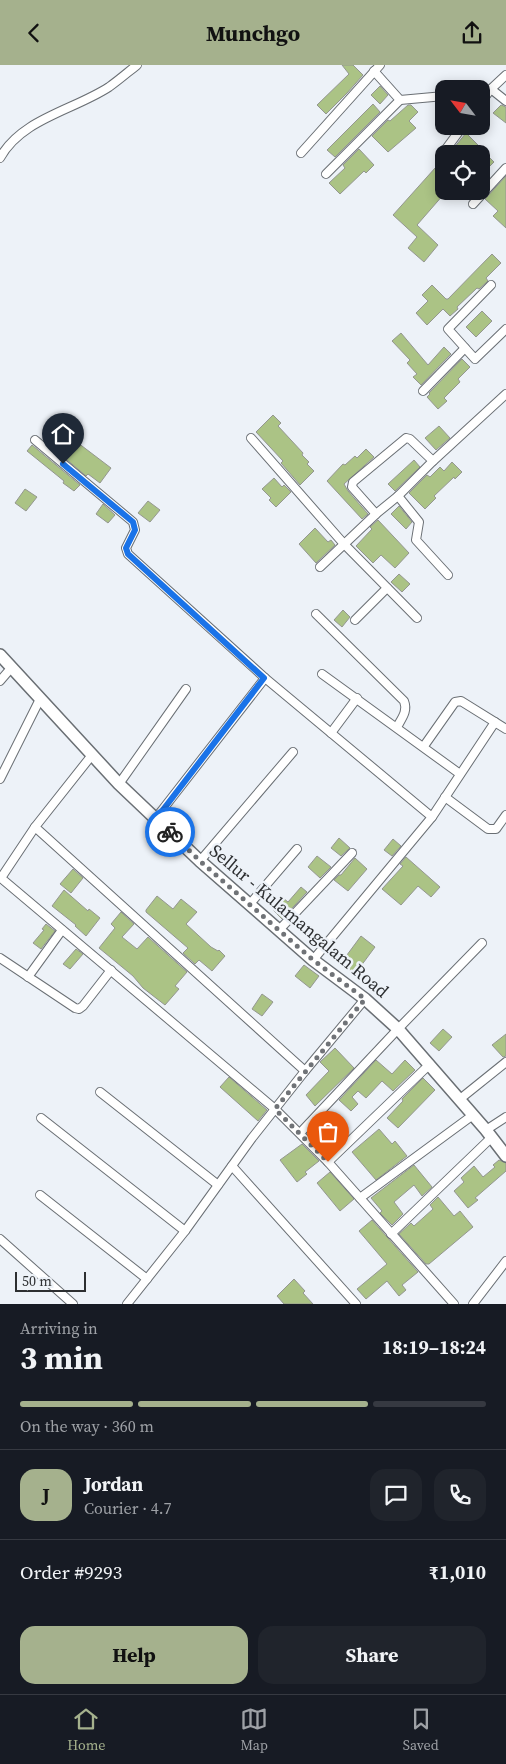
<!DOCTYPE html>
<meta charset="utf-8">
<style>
:root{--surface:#171b24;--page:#20242c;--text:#f1f3f6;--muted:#9ea1a6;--line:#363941;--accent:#a5b18d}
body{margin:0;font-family:"Source Serif 4",serif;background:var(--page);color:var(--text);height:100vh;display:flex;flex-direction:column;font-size:19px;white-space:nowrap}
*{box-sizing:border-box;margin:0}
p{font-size:16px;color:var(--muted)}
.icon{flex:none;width:28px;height:28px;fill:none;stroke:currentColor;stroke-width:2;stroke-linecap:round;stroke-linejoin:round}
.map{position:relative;height:1239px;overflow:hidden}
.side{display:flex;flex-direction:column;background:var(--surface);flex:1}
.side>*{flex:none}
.needle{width:32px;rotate:301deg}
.controls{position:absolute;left:435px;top:15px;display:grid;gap:10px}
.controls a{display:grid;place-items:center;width:55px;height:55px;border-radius:10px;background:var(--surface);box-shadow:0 2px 12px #0003;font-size:25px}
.scale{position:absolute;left:15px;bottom:12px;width:71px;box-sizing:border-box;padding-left:5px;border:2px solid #2d2f31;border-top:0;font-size:14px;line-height:18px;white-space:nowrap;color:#2d2f31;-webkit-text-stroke:4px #edf2f8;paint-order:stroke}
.pin{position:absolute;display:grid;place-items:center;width:42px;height:42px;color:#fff;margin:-51px -21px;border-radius:50% 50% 50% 0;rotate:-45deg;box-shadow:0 0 5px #0007}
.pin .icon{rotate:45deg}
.courier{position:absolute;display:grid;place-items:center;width:50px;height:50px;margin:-25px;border:4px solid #1a73e8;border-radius:50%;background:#fff;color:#222;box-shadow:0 1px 6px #0007}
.head em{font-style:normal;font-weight:700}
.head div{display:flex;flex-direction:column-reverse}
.head{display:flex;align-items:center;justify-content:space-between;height:85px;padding:0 20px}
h1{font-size:32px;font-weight:700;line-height:38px}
.bar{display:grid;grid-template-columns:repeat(4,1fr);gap:8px 5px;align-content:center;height:60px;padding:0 20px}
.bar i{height:6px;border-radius:4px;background:var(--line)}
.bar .active{background:var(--accent)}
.bar p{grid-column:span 4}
.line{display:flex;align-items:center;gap:12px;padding:0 20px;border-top:1px solid var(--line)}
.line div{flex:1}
.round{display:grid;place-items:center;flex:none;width:52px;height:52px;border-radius:15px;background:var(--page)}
.cta{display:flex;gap:10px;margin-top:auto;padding:10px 20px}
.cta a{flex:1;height:58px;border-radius:15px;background:var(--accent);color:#111;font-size:20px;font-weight:700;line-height:58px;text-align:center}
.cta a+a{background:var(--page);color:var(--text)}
header{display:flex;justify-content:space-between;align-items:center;height:65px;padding:0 20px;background:var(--accent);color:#111;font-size:22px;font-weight:700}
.tabs{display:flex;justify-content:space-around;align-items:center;height:70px;border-top:1px solid var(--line);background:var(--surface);font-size:14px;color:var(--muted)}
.tabs a{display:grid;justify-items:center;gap:2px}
.tabs .active{color:var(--accent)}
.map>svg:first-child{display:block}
.building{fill:#abc385;stroke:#949790}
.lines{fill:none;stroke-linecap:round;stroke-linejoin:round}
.minor-casing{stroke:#6a6f74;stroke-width:10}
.secondary-casing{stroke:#6a6f74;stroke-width:14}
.minor{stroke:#fff;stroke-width:8}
.secondary{stroke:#fff;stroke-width:11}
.done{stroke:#707377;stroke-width:5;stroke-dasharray:0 9}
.route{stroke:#1a73e8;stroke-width:6}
.labels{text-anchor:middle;stroke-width:5;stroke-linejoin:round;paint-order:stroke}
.street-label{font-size:18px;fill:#2d2f31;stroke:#edf2f8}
</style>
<header><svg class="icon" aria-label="back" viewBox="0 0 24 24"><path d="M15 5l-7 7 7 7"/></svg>Munchgo<svg class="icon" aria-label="share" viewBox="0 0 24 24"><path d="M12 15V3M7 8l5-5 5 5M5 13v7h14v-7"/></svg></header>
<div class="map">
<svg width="506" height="1239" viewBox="0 0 506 1239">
<rect width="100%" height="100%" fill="#edf2f8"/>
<!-- building -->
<g class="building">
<path d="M342,0H353L363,10L347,28L326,49L317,40L349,9Z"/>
<path d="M380,21L388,30L380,39L371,30Z"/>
<path d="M373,39L380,47L335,92L327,85Z"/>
<path d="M408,40H411L418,47L409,56L416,63L388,87L372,71L388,55L390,56Z"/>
<path d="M501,40L506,42V58L493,48Z"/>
<path d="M466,68L478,80L470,89H449Z"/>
<path d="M359,84L374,100L366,108L364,106L340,129L329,118L345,103L343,100Z"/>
<path d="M481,84L494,97L481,110Z"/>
<path d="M444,93V129L417,160L438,180L424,197L408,183L417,172L393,150Z"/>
<path d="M506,111V163L493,151L498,146L485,134Z"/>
<path d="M492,189L501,198L486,213L488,216L479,224L477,223L457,242L458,244L450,251L443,244L427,260L416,248L428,236L422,230L432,220L446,234H448Z"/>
<path d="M482,246L492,256L476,272L466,262Z"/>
<path d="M401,268L428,300L444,282L451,289L421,320L413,312L417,309L407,298L410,295L392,276Z"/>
<path d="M462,294L470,302L458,314L460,317L444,333L447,336L438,344L427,332L430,329L429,328Z"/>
<path d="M273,350L281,358L278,361L303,388L302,390L309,397L307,399L314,406L300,420L281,398L283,396L256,367Z"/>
<path d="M439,361L450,373L436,385L425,373Z"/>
<path d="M57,362L111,403L100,418L88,409L86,411L45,376Z"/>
<path d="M32,380L80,420L74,426L63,418L64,416L27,386Z"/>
<path d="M366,384L374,392L344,419L348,426L368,449L362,454L327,416L343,399L345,400L355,391L357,393Z"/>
<path d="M414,395L420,402L395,426L388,419Z"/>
<path d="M452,397L462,407L455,414L454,412L434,431L436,433L425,444L409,428L427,410L430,412L440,402L444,406Z"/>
<path d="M274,413L282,422L284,420L291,427L276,442L269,435L271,433L262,424Z"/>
<path d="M25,424L37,432L26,446L15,438Z"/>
<path d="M148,436L160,445L150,457L138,448Z"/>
<path d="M103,439L115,450L108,458L96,449Z"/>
<path d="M399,441L412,457L406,464L391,449Z"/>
<path d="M378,455L409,488L395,503L381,490L373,498L356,481L372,464L370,462Z"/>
<path d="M315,463L328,477L331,475L335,480L316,498L299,479Z"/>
<path d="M399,509L410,519L402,527L391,517Z"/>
<path d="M343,545L350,552L342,562L334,555Z"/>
<path d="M339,773L350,783L341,791L331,783Z"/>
<path d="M393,774L401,781L392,791L384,785Z"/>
<path d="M317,791L331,802L320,813L308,802Z"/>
<path d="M406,792L440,822L431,832L418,821L401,840L382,824L403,801L400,799Z"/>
<path d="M355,793L367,804L348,826L334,815L339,810H341Z"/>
<path d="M73,804L83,813L71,828L60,819Z"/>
<path d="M301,822L307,827L282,854L273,845L283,833L288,837Z"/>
<path d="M64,825L88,846L89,844L100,853L86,871L75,861L76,860L52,841Z"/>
<path d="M157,831L173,844L181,834L197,847L186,859L211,882L218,886L219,885L225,891L212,906L199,895L195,899L183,888L188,883L146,847V845Z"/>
<path d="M121,847L134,859L122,872L137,884L148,872L187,907L175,921L179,924L165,940L143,923L133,911L99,883L115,863L111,859Z"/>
<path d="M46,859L55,866L41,884L33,878L44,865L42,864Z"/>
<path d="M361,871L375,882L355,909L341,898Z"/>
<path d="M76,884L83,889L70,904L63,899Z"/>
<path d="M304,900L319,911L310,923L295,911Z"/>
<path d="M262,929L273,937L262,951L252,944Z"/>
<path d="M443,964L452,972L439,986L430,978Z"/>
<path d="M506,969V991L503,992L492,980Z"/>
<path d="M335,983L354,1003L315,1041L306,1030L329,1006L320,997Z"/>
<path d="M376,995L392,1009L405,995L415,1005L393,1026L382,1016L366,1033L358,1026L352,1032L358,1039L351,1046L339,1035Z"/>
<path d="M229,1012L267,1045L258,1056L220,1022Z"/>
<path d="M423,1013L435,1025L398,1063L387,1053L403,1036L402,1034Z"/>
<path d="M323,1052L335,1063L325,1073L313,1062Z"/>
<path d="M379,1064L392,1079L395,1076L407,1091L376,1115L352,1087Z"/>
<path d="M302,1079L319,1096L305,1107L307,1109L297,1117L280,1095Z"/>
<path d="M499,1095L506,1098V1106L475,1133L478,1135L468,1143L454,1126L464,1117L461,1113L474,1101L483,1112L495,1102L493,1100Z"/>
<path d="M414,1100L432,1122L422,1131L414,1120L394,1137L403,1149L392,1160L380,1148L382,1146L371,1133Z"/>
<path d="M330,1107L354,1134L340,1146L317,1118Z"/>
<path d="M438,1132L454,1151L460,1146L473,1162L429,1199H426L399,1169L411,1158L414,1161L433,1144L430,1140Z"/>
<path d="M372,1155L418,1207L402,1220L406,1225L399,1231L387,1216L366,1234L357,1224L387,1199L359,1166Z"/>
<path d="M294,1214L305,1226L303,1228L313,1239H284L277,1231Z"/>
</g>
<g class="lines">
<!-- minor casing -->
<g class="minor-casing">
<g id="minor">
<path d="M491,24L506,10"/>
<path d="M400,35L444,31"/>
<path d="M481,37L491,24L506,36"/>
<path d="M301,88L380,0"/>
<path d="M443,88L463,61"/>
<path d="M0,93C21,54 74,45 109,22C119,15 128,7 137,0"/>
<path d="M326,109L400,35L374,6"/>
<path d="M473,139L506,103"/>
<path d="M491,220L448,264L475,294L506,264"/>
<path d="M423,326L465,283"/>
<path d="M251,373L344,479L417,553"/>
<path d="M35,375L133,457L135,465L126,483L128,489L265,613"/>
<path d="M398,431L419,457L416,475L448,510"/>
<path d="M376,449L352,422L353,417L406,373L410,374L433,396"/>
<path d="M320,502L376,449L398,431L433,396L506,329"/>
<path d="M316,549L404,636C408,646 402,653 397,662"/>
<path d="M355,555L387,523"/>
<path d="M322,609L460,709"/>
<path d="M0,616L12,602"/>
<path d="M331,668L357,633"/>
<path d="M424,681L455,637L461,636L506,664"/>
<path d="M92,690L35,762L305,1006"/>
<path d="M0,714L40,634"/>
<path d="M119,719L186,624"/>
<path d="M445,732L488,764H496L506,750"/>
<path d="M432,752L495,657"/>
<path d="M156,753L265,613L432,752L313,895"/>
<path d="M35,762L1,813L275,1044L328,1097L454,1239"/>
<path d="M200,796L293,687"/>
<path d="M249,840L297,784"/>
<path d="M279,865L352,788"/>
<path d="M0,893L75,943L79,944L83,941L111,905"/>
<path d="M28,912L62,865"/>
<path d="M100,1027L218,1120"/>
<path d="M460,1034L506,997"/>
<path d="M41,1053L185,1166"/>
<path d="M486,1065L506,1052"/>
<path d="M300,1068L398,964L482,878"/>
<path d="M328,1097L430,999"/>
<path d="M232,1101L356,1239"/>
<path d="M40,1130L147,1214"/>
<path d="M360,1133L473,1050"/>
<path d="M391,1169L492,1072"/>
<path d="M0,1174L73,1239"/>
<path d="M127,1239L185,1166L252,1073L305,1006L365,934"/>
<path d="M473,1239L506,1196"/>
</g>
</g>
<!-- secondary casing -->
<g class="secondary-casing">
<path id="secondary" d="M0,590L119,719L200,796L313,895L365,934L398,964L486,1065L506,1091"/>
</g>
<!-- minor -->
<use href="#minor" class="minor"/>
<!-- secondary -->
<use href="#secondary" class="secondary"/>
</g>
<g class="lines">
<!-- done -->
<path class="done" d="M170,767L200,796L313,895L365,934L275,1044L328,1097"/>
<!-- route -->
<path class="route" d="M63,399L133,457L135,465L126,483L128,489L264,613L156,754L170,767"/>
</g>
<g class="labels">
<!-- street labels -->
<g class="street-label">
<text transform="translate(299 856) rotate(40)" y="6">Sellur - Kulamangalam Road</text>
</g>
</g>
</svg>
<div class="controls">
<a><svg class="needle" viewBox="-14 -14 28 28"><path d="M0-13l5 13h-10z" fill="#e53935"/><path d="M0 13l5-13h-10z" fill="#9ea1a6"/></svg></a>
<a><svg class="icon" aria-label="locate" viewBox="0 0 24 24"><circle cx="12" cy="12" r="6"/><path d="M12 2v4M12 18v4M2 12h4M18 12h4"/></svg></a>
</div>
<div class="scale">50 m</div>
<div class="pin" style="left:328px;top:1097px;background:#ea580c"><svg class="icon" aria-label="bag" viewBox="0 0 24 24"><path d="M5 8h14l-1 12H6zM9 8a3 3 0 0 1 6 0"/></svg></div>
<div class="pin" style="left:63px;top:399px;background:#1f2937"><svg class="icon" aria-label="home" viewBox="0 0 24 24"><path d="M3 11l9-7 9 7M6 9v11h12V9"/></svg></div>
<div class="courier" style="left:170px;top:767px"><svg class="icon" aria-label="bike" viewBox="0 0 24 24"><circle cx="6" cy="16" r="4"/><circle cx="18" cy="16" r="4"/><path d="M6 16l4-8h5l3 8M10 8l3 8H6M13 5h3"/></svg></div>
</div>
<section class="side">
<div class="head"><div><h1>3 min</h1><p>Arriving in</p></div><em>18:19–18:24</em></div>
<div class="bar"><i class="active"></i><i class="active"></i><i class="active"></i><i></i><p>On the way · 360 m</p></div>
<div class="line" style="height:90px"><b class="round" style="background:var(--accent);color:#111">J</b><div><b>Jordan</b><p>Courier · 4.7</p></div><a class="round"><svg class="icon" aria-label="chat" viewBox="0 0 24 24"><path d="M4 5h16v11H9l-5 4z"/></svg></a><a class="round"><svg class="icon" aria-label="phone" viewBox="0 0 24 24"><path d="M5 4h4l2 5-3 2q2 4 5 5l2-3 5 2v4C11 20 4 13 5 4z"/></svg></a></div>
<div class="line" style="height:65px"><div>Order #9293</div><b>₹1,010</b></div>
<div class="cta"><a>Help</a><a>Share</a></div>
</section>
<nav class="tabs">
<a class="active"><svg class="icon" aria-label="home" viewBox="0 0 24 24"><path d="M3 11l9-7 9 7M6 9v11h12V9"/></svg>Home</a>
<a><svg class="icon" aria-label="map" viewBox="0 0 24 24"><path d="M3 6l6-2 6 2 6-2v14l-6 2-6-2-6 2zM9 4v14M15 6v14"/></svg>Map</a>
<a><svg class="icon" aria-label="saved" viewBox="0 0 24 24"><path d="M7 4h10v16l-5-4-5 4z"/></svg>Saved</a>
</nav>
